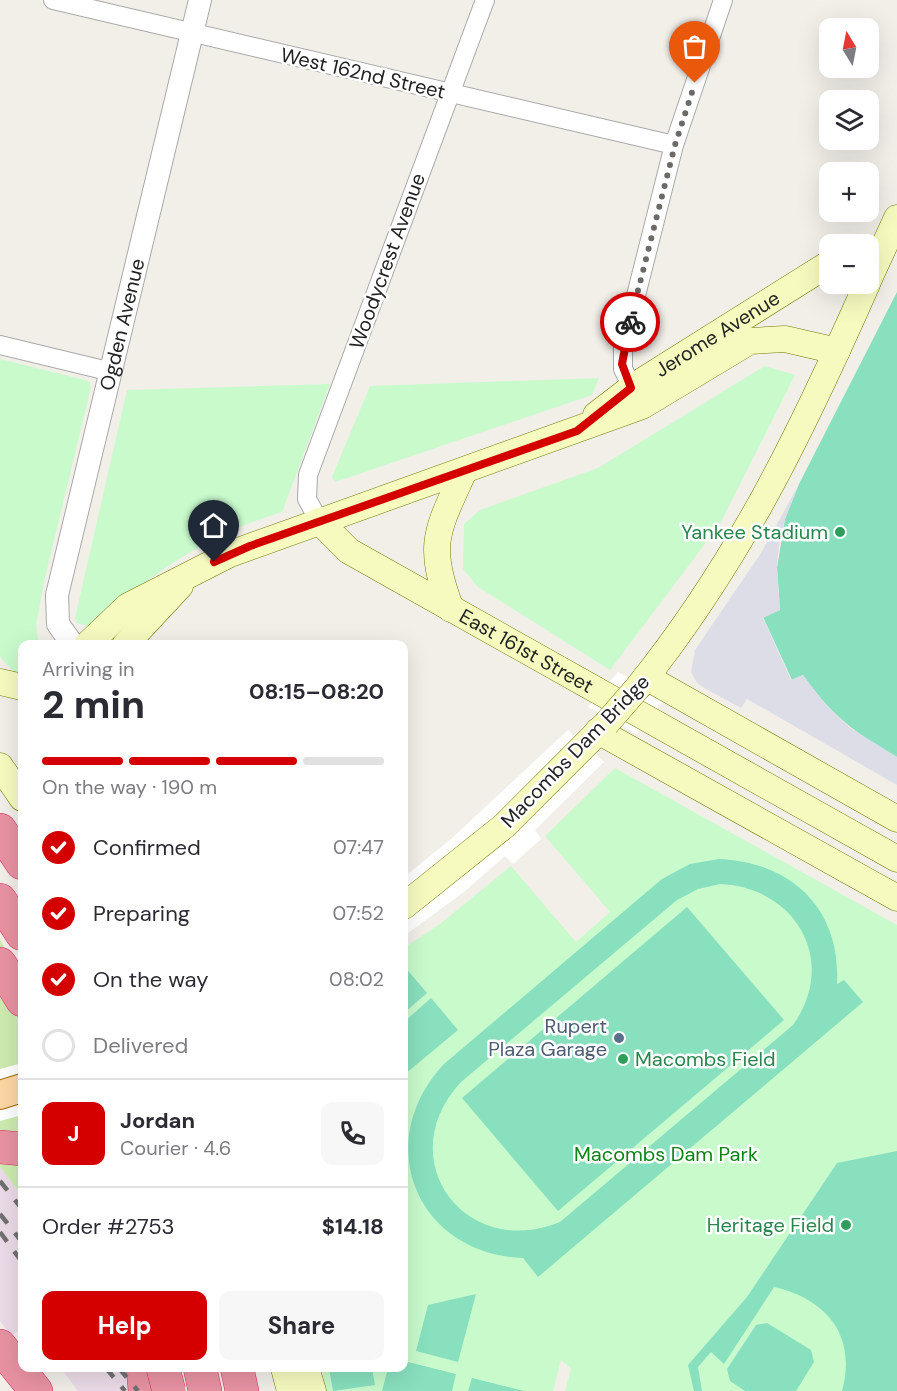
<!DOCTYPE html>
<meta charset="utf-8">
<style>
:root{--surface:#fff;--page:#f7f7f7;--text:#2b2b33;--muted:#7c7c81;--line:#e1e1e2;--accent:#d40000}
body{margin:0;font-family:"DM Sans",sans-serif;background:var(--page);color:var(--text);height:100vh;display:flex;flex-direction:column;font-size:22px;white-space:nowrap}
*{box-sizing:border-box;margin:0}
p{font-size:20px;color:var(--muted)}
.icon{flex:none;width:33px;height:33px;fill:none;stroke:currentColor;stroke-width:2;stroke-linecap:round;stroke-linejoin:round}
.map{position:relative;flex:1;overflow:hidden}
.details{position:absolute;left:18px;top:640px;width:390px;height:732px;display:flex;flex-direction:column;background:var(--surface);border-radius:12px;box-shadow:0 6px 24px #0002}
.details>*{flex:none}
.needle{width:39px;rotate:350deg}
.tools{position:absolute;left:819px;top:18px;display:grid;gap:12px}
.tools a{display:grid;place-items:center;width:60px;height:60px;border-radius:12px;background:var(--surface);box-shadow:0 6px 24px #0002;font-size:30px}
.pin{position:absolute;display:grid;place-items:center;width:51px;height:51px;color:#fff;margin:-62px -26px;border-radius:50% 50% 50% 0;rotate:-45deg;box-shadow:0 0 6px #0007}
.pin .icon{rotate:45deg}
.courier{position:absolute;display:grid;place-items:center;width:60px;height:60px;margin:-30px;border:4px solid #d40000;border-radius:50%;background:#fff;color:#222;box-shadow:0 2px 8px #0007}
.head em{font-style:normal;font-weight:700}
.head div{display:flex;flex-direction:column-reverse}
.head{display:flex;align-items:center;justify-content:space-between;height:102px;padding:0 24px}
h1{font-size:39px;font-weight:700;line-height:45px}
.bar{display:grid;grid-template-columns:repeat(4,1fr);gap:9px 6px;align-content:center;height:72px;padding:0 24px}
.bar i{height:8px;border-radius:4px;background:var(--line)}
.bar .on{background:var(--accent)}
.bar p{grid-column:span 4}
.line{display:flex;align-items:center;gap:15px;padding:0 24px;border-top:2px solid var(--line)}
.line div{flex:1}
.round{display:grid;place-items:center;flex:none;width:63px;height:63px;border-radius:12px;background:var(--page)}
ol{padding:0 24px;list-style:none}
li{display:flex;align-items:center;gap:18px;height:66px}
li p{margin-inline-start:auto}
li .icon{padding:6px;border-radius:50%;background:var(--accent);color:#fff;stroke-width:4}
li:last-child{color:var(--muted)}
li i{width:33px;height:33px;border:3px solid var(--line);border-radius:50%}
.button{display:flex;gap:12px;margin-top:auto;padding:12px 24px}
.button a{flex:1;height:69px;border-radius:12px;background:var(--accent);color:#fff;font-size:24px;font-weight:700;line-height:69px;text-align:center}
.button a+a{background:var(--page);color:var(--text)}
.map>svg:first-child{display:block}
.industrial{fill:#ebdbe8}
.grass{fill:#cdebb0}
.park{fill:#c8facc}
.pitch{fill:#88e0be;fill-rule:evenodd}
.plaza{fill:#dddde8}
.pier{fill:#fff}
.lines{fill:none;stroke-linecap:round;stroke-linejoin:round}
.minor-casing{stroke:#a9a9a9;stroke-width:20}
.tertiary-casing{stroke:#a9a9a9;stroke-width:24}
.secondary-casing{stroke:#707d05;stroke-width:27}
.primary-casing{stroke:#a06b00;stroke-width:30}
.motorway-casing{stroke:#dc2a67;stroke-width:34}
.minor{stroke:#fff;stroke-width:18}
.tertiary{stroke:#fff;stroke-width:22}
.secondary{stroke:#f7fabf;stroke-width:26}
.primary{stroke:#fcd6a4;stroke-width:28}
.motorway{stroke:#e892a2;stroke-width:33}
.rail{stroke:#707070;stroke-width:4.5;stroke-dasharray:12 12;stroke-linecap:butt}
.secondary-bridge-casing{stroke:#707d05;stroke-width:27;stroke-linecap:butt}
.motorway-bridge-casing{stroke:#dc2a67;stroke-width:34;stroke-linecap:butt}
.secondary-bridge{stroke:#f7fabf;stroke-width:26}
.motorway-bridge{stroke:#e892a2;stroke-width:33}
.done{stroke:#6b6a68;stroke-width:6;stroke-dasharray:0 10.8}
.route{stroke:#d40000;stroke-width:8}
.leisure-dot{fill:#2e9e5b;stroke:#fff;stroke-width:2}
.service-dot{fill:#5c6f8a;stroke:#fff;stroke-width:2}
.labels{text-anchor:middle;stroke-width:5;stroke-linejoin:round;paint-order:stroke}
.street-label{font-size:20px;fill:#222;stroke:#fff}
.leisure-label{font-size:20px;fill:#27864d;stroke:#fff;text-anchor:end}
.service-label{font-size:20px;fill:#4e5e75;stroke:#fff;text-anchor:end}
.park-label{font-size:20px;fill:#0c8416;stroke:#fff}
</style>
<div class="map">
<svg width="897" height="1391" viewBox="0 0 897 1391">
<rect width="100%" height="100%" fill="#f2efe9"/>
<!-- industrial -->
<g class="industrial">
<path d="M0,1167L22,1196V1329L11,1336L0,1321Z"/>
<path d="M61,1368H160L179,1391H78Z"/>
</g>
<!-- grass -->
<path class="grass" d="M0,939L22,986V1196L0,1167Z"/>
<!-- park -->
<g class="park">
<path d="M0,359L89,381L91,387L44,582L36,626L39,645H22V675L18,676L0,657Z"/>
<path d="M765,366L795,375L720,524L610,670L478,587L463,569L464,524L480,510L598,468Z"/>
<path d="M599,378L592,395L335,482L332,477L370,386Z"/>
<path d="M330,384L282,512C206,535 150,574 92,627L77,623L75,618L127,390Z"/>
<path d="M615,768L897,925V1391H565L571,1369L561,1360L553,1391H326L322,1368H404V948L440,924L511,866L576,942L610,912L545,836Z"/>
</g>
<!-- pitch -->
<g class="pitch">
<path d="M897,292V757C858,736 828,712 803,675L792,680L763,617L780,610L777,568L785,519L799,484Z"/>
<path d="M719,859C792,862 841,909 837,984L844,980L863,1002L538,1277L523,1258C416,1254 371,1142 444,1064L662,879L690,864ZM720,884C795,887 839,960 793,1025L560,1222C464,1261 390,1158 461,1082L677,900L698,889Z"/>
<path d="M687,907L784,1020L558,1211L462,1098Z"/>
<path d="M404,966L427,993L404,1013Z"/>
<path d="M431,998L458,1030L405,1074L404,1022Z"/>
<path d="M897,1151V1391H842C857,1336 827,1299 774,1287L724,1364L711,1352L698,1367L702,1391H694L688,1365L747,1297L837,1163Z"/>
<path d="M476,1294L458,1362L416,1351L428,1305Z"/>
<path d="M767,1323L811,1350L814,1362L796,1391H745L730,1381L727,1369L756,1325Z"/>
<path d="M404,1361L456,1374L452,1391H382L388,1368H404Z"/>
<path d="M329,1368H372L375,1385L333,1391Z"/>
<path d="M472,1378L524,1391H468Z"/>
</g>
<!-- plaza -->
<path class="plaza" d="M799,484L785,519L779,545L777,568L780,610L763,618L791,680L803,675L826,705L849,727L897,757V785L747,699L741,708L706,689L697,683L691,672L695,650L761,553Z"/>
<!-- pier -->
<g class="pier">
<path d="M618,672L665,699L637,734L588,707Z"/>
<path d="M568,730L604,762L535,830L541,839L513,864L505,856L465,891L404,936V877L450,840Z"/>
<path d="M22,1063V1115L0,1121V1069Z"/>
</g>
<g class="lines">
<!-- minor casing -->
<g class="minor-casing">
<g id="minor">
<path d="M53,0L674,145"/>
<path d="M0,345L112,372"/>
<path d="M637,397L623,369V347L674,145L723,0"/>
<path d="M319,521L307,499L308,475L485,0"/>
</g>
</g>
<!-- tertiary casing -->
<g class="tertiary-casing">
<g id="tertiary">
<path id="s1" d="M73,645L58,624L57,595L200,0"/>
</g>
</g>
<!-- secondary casing -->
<g class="secondary-casing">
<g id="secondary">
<path d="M868,281L897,218"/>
<path id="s2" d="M596,415L631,388L830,263"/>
<path id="s3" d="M319,521L349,551L897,859"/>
<path d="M451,609C426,544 437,531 464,471"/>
<path d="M87,645L128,606L230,554L642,406L750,341L785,339L837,351"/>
<path d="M125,645L180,586"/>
<path d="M646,677L897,819"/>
<path d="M0,682L22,687"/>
<path d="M639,686C740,560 802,431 867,284"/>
<path d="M598,731L897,898"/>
<path d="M0,766L22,798"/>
<path d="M404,906L504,826L606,724"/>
<path d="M284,1368L290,1391"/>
<path d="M306,1368L313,1391"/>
</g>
</g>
<!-- primary casing -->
<g class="primary-casing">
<path id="primary" d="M0,1095L22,1088"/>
</g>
<!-- motorway casing -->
<g class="motorway-casing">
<g id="motorway">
<path d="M0,830L22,863"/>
<path d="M0,900L22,934"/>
<path d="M0,964L22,1000"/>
<path d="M0,1147L22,1149"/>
<path d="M0,1346L36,1391"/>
<path d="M143,1368L145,1391"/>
<path d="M200,1368L205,1391"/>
<path d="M237,1368L242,1391"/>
</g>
</g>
<!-- minor -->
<use href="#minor" class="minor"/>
<!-- tertiary -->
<use href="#tertiary" class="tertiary"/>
<!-- secondary -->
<use href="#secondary" class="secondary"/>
<!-- primary -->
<use href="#primary" class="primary"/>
<!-- motorway -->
<use href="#motorway" class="motorway"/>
<!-- rail -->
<g class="rail">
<path d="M0,1181L22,1209"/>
<path d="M0,1214L22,1242"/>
<path d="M0,1232L22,1262"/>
<path d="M106,1368L125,1391"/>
<path d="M119,1368L138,1391"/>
<path d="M153,1368L172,1391"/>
</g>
<!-- secondary-bridge casing -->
<g class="secondary-bridge-casing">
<path id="secondary-bridge" d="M606,724L639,686"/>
</g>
<!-- motorway-bridge casing -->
<g class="motorway-bridge-casing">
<path id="motorway-bridge" d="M163,1368L169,1391"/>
</g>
<!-- secondary-bridge -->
<use href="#secondary-bridge" class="secondary-bridge"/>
<!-- motorway-bridge -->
<use href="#motorway-bridge" class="motorway-bridge"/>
</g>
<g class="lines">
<!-- done -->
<path class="done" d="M630,322L675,145L695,83"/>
<!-- route -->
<path class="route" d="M214,562L250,546L577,431L631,388L622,364L630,322"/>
</g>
<!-- markers -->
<g class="leisure-dot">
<circle cx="840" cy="532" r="6"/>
<circle cx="623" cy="1059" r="6"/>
<circle cx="846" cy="1225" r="6"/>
</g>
<circle class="service-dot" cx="619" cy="1038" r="6"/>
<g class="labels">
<!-- street labels -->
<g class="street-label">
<text transform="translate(363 73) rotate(13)" y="7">West 162nd Street</text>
<text transform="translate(387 261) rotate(-70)" y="7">Woodycrest Avenue</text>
<text dy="7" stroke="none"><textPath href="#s1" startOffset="333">Ogden Avenue</textPath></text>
<text dy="7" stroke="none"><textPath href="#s2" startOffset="146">Jerome Avenue</textPath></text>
<text dy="7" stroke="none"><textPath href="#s3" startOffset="246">East 161st Street</textPath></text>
<text transform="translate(575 751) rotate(-46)" y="7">Macombs Dam Bridge</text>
</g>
<!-- leisure labels -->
<g class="leisure-label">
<text x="828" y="539">Yankee Stadium</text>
<text x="635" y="1066" text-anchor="start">Macombs Field</text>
<text x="834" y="1232">Heritage Field</text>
</g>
<!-- service labels -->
<g class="service-label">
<text x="607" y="1033">Rupert<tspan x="607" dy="23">Plaza Garage</tspan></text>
</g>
<!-- park labels -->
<g class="park-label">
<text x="666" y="1161">Macombs Dam Park</text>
</g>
</g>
</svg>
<div class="tools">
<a><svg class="needle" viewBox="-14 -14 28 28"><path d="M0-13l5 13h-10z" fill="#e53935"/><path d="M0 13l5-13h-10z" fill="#7c7c81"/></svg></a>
<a><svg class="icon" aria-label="layers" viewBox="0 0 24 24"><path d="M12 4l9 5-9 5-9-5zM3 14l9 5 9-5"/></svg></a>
<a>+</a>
<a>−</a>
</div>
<div class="pin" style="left:695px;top:83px;background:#ea580c"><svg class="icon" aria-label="bag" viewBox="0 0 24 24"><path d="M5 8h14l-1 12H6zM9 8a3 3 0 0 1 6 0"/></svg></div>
<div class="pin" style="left:214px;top:562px;background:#1f2937"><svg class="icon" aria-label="home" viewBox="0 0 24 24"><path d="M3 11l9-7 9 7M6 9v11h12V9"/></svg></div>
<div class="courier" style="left:630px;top:322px"><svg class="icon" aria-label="bike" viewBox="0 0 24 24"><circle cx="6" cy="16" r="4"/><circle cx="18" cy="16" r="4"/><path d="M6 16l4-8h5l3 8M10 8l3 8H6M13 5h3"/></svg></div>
<section class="details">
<div class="head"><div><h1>2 min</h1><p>Arriving in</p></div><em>08:15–08:20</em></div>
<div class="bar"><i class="on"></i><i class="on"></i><i class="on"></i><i></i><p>On the way · 190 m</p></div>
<ol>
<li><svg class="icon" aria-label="check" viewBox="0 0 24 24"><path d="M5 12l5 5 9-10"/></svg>Confirmed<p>07:47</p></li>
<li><svg class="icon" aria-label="check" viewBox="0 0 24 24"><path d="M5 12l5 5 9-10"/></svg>Preparing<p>07:52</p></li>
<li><svg class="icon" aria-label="check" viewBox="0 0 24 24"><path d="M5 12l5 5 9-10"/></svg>On the way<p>08:02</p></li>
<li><i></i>Delivered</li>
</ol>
<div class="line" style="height:108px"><b class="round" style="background:var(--accent);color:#fff">J</b><div><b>Jordan</b><p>Courier · 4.6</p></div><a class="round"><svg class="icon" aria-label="phone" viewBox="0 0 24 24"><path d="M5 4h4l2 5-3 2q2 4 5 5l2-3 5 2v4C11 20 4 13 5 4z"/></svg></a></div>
<div class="line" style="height:78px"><div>Order #2753</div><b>$14.18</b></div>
<div class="button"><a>Help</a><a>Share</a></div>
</section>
</div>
